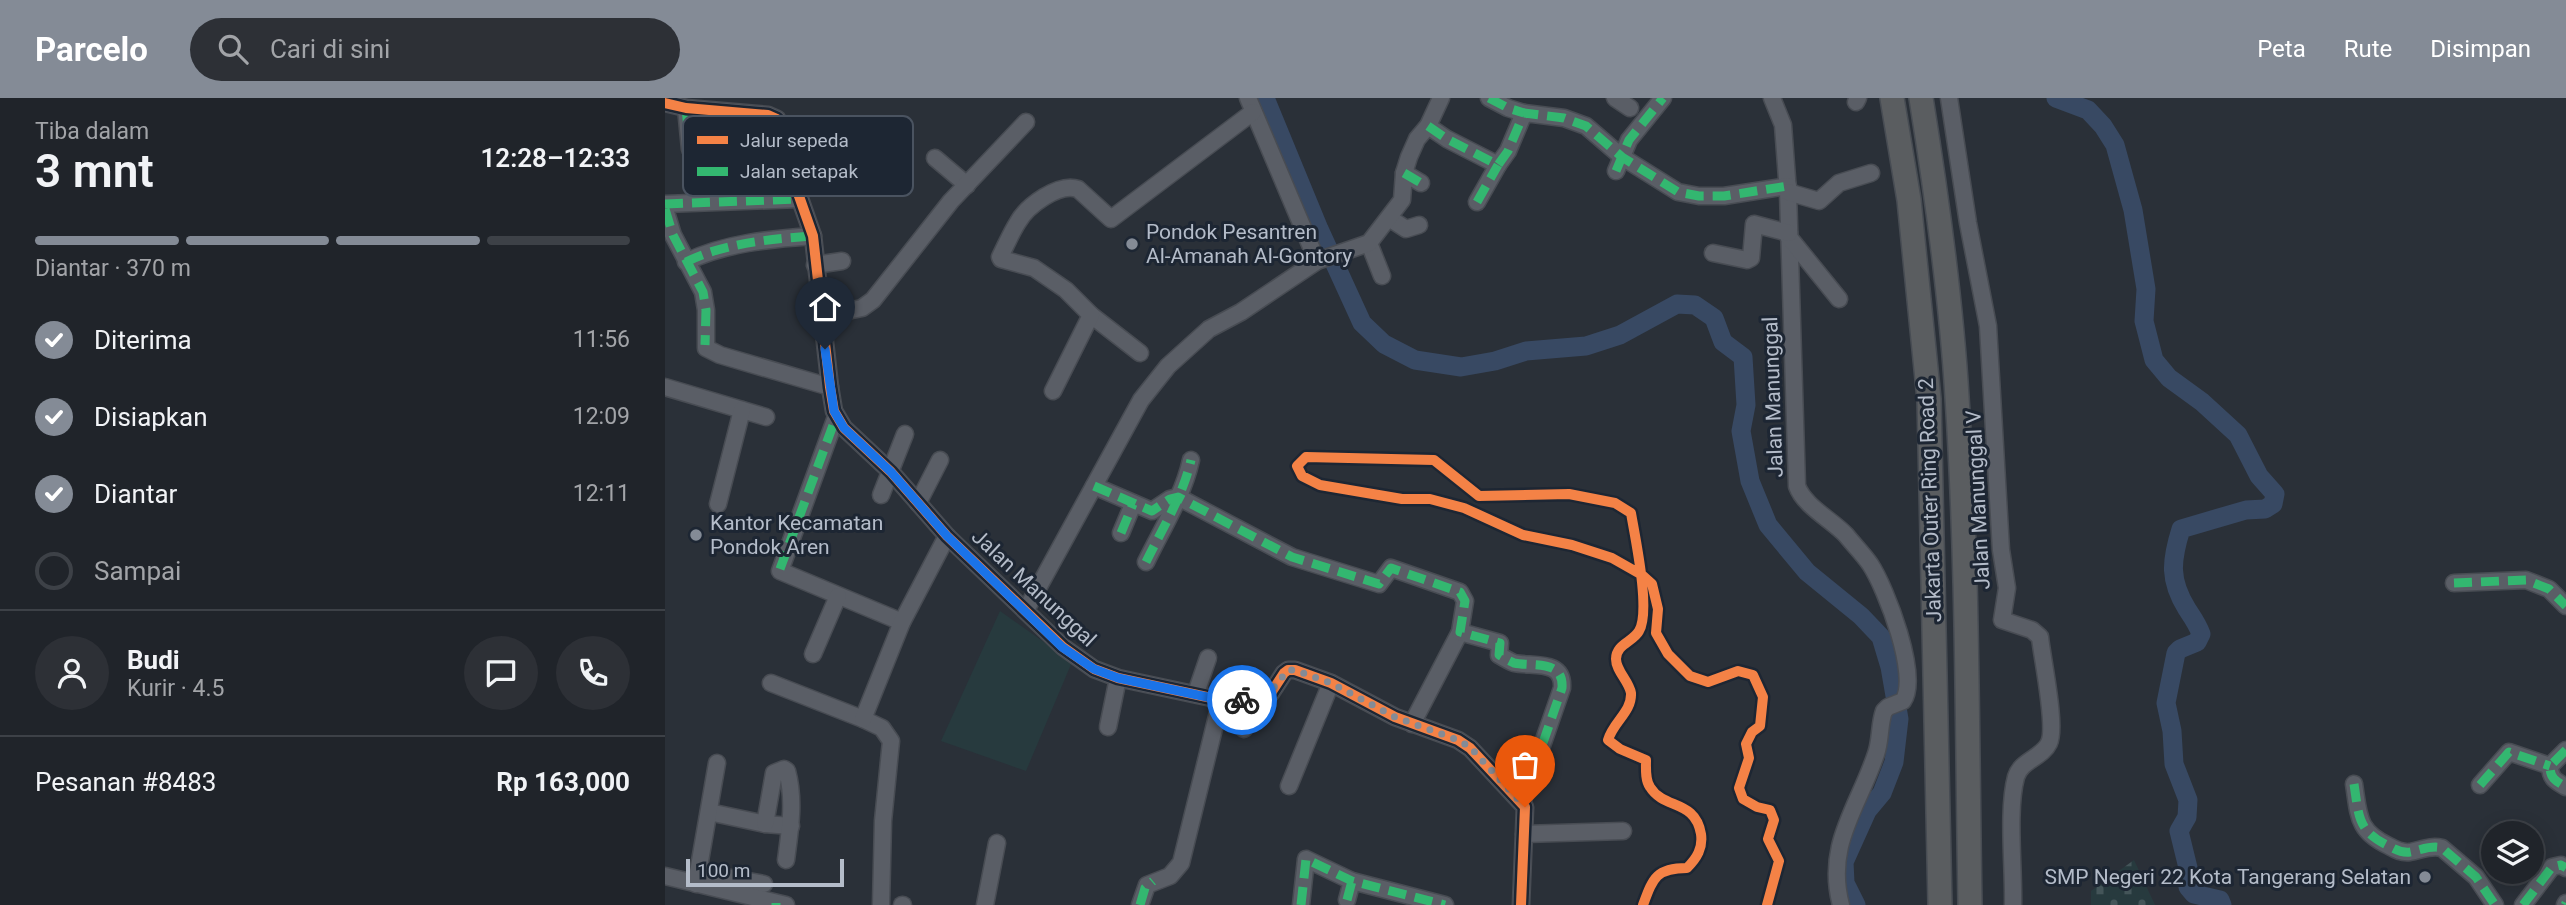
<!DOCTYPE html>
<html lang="id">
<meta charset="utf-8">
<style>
:root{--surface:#20242a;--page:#2d3036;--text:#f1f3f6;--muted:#a2a4a8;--line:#3d4147;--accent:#848b96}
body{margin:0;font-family:Roboto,sans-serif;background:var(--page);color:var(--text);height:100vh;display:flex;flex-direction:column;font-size:26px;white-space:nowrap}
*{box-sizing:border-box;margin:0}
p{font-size:23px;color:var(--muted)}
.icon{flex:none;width:38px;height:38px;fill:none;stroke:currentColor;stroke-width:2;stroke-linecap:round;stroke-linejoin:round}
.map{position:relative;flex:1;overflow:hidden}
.panel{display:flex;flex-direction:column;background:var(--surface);width:665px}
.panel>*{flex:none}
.buttons{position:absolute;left:1816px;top:723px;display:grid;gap:14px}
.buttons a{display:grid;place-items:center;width:63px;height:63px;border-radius:50%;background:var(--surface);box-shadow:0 4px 18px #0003,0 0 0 2px var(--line);font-size:35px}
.scale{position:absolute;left:21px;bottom:18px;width:158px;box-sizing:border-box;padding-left:7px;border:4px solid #b4bcc9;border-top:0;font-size:19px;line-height:24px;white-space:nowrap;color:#b4bcc9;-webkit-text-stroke:5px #1d2633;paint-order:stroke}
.pin{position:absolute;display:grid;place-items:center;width:60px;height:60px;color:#fff;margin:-72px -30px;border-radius:50% 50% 50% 0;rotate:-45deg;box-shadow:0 0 7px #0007}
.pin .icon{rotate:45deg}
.courier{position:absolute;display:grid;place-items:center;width:70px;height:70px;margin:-35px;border:5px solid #1a73e8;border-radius:50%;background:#fff;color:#222;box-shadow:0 2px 9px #0007}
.summary em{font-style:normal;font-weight:600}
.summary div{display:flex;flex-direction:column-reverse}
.summary{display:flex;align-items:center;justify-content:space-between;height:119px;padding:0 35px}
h1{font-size:46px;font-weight:600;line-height:52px}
.bar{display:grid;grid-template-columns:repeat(4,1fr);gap:10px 7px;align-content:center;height:84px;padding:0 35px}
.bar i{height:9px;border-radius:5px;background:var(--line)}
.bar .on{background:var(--accent)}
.bar p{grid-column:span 4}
.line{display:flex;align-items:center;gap:18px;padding:0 35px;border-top:2px solid var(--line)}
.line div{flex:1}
.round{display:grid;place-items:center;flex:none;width:74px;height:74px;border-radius:37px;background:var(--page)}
ol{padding:0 35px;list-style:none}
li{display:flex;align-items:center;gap:21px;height:77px}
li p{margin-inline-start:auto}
li .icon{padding:7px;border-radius:50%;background:var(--accent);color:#fff;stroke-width:4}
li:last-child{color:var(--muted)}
li i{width:38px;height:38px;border:4px solid var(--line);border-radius:50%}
header{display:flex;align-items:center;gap:42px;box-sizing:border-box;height:98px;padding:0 35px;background:var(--accent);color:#fff}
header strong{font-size:33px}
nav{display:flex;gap:38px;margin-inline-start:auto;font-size:24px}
.search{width:490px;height:63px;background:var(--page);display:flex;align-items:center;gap:18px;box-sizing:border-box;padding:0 24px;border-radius:38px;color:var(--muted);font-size:26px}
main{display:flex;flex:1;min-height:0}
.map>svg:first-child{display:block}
.cemetery{fill:url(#cemetery-stones)}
.pitch{fill:#273a3e}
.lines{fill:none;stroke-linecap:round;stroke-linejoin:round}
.river{stroke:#384963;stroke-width:19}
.minor-casing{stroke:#484c53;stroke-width:19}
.highway-casing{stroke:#474c53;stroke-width:26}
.minor{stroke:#5a5e66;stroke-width:16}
.highway{stroke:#5a5d60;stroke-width:23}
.quiet{stroke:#33b770;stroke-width:9;stroke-dasharray:18 9;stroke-linecap:butt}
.cycleway-casing{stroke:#1d2633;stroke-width:15}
.cycleway{stroke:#f48246;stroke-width:10}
.done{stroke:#848b96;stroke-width:7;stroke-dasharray:0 12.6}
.route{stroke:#1a73e8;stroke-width:9}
.poi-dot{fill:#848b96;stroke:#1d2633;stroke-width:2.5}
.labels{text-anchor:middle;stroke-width:6;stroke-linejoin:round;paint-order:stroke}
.poi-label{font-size:21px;fill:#b4bcc9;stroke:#1d2633;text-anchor:start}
.street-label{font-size:21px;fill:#b4bcc9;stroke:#1d2633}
.key{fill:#1d2633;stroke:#4a5360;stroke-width:2}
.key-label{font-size:19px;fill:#b4bcc9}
</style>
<header>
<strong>Parcelo</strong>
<div class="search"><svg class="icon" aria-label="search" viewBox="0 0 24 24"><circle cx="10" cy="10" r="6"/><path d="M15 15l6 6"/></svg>Cari di sini</div>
<nav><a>Peta</a><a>Rute</a><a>Disimpan</a></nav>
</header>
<main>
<section class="panel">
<div class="summary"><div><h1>3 mnt</h1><p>Tiba dalam</p></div><em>12:28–12:33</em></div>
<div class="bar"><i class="on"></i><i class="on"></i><i class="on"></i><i></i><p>Diantar · 370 m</p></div>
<ol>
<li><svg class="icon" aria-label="check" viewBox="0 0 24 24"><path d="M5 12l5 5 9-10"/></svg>Diterima<p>11:56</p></li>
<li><svg class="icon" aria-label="check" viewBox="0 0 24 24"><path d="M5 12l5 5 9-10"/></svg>Disiapkan<p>12:09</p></li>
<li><svg class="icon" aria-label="check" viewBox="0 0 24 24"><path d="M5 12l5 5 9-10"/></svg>Diantar<p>12:11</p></li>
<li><i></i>Sampai</li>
</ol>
<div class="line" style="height:126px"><a class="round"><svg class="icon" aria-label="person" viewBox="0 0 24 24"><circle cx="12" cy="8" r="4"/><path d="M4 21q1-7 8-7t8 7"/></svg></a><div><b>Budi</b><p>Kurir · 4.5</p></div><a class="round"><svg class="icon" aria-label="chat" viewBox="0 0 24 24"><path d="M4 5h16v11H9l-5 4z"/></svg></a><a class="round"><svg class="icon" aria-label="phone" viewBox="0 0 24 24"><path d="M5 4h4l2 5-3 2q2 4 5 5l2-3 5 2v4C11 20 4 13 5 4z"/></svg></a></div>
<div class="line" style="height:91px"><div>Pesanan #8483</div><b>Rp 163,000</b></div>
</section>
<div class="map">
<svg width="1901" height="807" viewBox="0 0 1901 807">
<defs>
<pattern id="cemetery-stones" width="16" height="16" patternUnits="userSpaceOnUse" patternTransform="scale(1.75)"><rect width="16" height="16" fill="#273a3e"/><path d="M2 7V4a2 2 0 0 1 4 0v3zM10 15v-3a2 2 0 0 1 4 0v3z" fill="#445559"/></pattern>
</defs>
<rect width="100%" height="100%" fill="#2a3038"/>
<!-- cemetery -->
<path class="cemetery" d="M1469,762L1490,807H1426V793Z"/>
<!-- pitch -->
<path class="pitch" d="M335,513L407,564L361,673L276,643Z"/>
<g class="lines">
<!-- river -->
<g class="river">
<path d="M600,0L654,131L697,225L719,246L750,262L796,269L830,263L861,253L921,248L955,237L1012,206L1030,207L1049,220L1058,244L1078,259L1081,307L1076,333L1085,383L1103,427L1142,474L1196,518L1216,539L1225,569L1234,621L1229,664L1217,695L1202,713L1179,764L1180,785L1191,807"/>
<path d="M1391,0L1423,12L1438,28L1450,47L1468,112L1481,191L1479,223L1489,262L1504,280L1537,304L1573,337L1594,378L1610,396L1608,406L1600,411L1581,412L1516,431C1506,463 1504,482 1522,511C1528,520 1533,527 1536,536L1532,544L1515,551L1511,555L1501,605L1507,633L1509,666L1523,702L1522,719L1514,733L1525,778L1523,789L1529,796L1555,802L1557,807"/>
</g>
<!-- minor casing -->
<g class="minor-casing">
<g id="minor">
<path d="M583,0L652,163"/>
<path d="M824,0L843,10L859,15"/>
<path d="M950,0L965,10"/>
<path d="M1107,0L1118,27L1123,94L1132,388C1139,408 1167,422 1181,437C1189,447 1198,456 1205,466C1221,490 1255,579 1238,603L1223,609L1219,613C1214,627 1216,642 1211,656C1193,710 1160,747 1176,807"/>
<path d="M1284,0L1303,125L1323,228L1336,452L1342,490L1337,522L1367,532L1375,539C1377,560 1392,628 1384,645C1377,660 1356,662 1351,679C1342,712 1349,771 1348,807"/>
<path d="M1191,4L1193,0"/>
<path d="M0,5L21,10L103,17L112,21L121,61L148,138L165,289L169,313L179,330L226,374L282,438L398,549L429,571L453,580L556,602H594L606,595L619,575L623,572H630L666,585L730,619L793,642L805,650L860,709L856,807"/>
<path d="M21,10L25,51"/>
<path d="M763,28L782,41L833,67L843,53L859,15L899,20L921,28L957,59L1013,94L1034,98H1059L1123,88"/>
<path d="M270,60L302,87"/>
<path d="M121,61L194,56"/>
<path d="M951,73L964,42L998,0"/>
<path d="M739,75L756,85"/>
<path d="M1123,94L1154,103L1174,85L1206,75"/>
<path d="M812,104L833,67"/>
<path d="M0,106L134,101"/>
<path d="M0,111L8,137L38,194L41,212V250L55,257L165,289"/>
<path d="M724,120L741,131L754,127"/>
<path d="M1123,138L1174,201"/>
<path d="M704,145L717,178"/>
<path d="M1048,155L1082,162L1086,160L1089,126L1124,135"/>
<path d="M21,164C59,145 106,141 148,138"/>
<path d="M150,167L177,163"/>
<path d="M426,217L475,255"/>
<path d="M157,218L197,210L208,202L286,103L361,24"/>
<path d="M0,289L101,319"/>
<path d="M388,293L426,217L401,192L369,170L336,161L335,159C341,147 346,135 353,124C362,108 394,84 413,91L446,121L588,14"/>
<path d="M171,319L115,473L237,524"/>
<path d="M429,388L487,413L505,401L513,399L627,459L714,486L726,470L795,494L800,503L795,534L747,626"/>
<path d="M216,397L240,336"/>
<path d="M253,405L275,362"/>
<path d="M53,406L77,312"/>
<path d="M456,435L468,406"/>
<path d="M481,464C497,431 518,398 526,362"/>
<path d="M1789,485L1861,482L1884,491L1901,508"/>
<path d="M361,512L476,302L503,268L544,231L576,214L652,163L704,145L737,102L739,75L744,59L752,41L763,28L776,0"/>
<path d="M795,534L835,545L834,557C839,560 844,563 849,565C868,569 899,561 897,590L857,705"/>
<path d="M148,556L173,498"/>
<path d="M106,585L198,621L217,630L226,643L218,723L216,807"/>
<path d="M531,595L543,560"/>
<path d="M198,621L237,524L282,438"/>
<path d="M443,629L453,580"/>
<path d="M579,631L582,602"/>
<path d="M1901,652L1885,668C1885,681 1891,683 1901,689"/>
<path d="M1689,686C1694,718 1692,733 1724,748C1731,752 1737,755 1745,754C1756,752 1766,747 1777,750L1811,779L1830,807"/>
<path d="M1815,687L1844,654L1885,668"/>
<path d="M624,688L666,585"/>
<path d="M44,714L100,726L126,728"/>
<path d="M100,726L109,675L119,671L122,673C130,702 125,732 121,762"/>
<path d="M859,736L958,733"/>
<path d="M33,774L99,786"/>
<path d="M0,778L121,807"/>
<path d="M31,786L52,665"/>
<path d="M682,802L687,783"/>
<path d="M237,807H238"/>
<path d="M320,807L332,745"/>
<path d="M475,807L482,787L505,778L516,765L556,602"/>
<path d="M636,807L641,761L687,783L780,807"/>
<path d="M1858,807L1887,769L1896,767L1901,770"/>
<path d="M1900,807L1901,805"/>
</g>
</g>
<!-- highway casing -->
<g class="highway-casing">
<g id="highway">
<path d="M1227,0L1244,102L1264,301L1275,807"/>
<path d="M1256,0C1272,99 1286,199 1292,299C1303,468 1302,638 1305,807"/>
</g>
</g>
<!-- minor -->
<use href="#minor" class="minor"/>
<!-- highway -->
<use href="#highway" class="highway"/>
<!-- quiet -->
<g class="quiet">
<path d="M824,0L843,10L859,15"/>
<path d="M21,10L25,51"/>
<path d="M763,28L782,41L833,67L843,53L859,15L899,20L921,28L957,59L1013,94L1034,98H1059L1123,88"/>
<path d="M951,73L964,42L998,0"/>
<path d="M739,75L756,85"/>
<path d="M812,104L833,67"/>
<path d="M0,106L134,101"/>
<path d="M0,111L8,137L38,194L41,212L40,247"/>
<path d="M21,164C59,145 106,141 148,138"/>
<path d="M429,388L487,413L505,401L513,399L627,459L714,486L726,470L795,494L800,503L795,534L835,545L834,557C839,560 844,563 849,565C868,569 899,561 897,590L857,705"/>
<path d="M456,435L468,406"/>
<path d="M481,464C497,431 518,398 526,362"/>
<path d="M115,471L171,319"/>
<path d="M1789,485L1861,482L1884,491L1901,508"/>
<path d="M1901,652L1885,668C1885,681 1891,683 1901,689"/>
<path d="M1689,686C1694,718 1692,733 1724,748C1731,752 1737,755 1745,754C1756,752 1766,747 1777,750L1811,779L1830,807"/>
<path d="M1815,687L1844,654L1885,668"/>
<path d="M682,802L687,783"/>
<path d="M111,807V805"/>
<path d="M475,807L480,790L488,783"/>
<path d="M636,807L641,761L687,783L780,807"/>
<path d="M1858,807L1887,769L1896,767L1901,770"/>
<path d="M1900,807L1901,805"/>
</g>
<!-- cycleway casing -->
<g class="cycleway-casing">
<g id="cycleway">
<path d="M0,5L21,10L103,17L112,21L121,61L148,138L165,289L169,313L179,330L226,374L282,438L398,549L429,571L453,580L556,602H594L606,595L619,575L623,572H630L666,585L730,619L793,642L805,650L860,709L856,807"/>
<path d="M978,807C988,780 991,770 1022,770C1032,760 1038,750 1036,736C1030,701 999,712 985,689C980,682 981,670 981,662L955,651L943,642C948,624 967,614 966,595C964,583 951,573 951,561C951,546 968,544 974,533C986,513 970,439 966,415L950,405L904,396L814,398L769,362L641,359L632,368L637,378L655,387L737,401H765L799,410L858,437L907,447L947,460L977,477L987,486L993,511L991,535L1003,556L1025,578L1043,584L1073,573L1088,577L1098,599L1095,628L1087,634L1081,646L1084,660L1074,690L1078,701L1092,709L1105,712L1109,722L1103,741L1114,763L1102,807"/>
</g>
</g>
<!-- cycleway -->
<use href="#cycleway" class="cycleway"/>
</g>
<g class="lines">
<!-- done -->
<path class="done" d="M577,602L600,600L623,572H630L666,585L730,619L793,642L805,649L860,709"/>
<!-- route -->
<path class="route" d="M160,251L169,313L179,330L226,374L282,438L397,549L429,571L453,580L556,602H577"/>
</g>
<!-- markers -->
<g class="poi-dot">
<circle cx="467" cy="146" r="7"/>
<circle cx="31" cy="437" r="7"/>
<circle cx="1760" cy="779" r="7"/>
</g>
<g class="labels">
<!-- poi labels -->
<g class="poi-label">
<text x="481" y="141">Pondok Pesantren<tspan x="481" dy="24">Al-Amanah Al-Gontory</tspan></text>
<text x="45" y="432">Kantor Kecamatan<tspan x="45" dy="24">Pondok Aren</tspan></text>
<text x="1746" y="786" text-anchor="end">SMP Negeri 22 Kota Tangerang Selatan</text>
</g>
<!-- street labels -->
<g class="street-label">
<text transform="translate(1108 299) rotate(-92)" y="7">Jalan Manunggal</text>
<text transform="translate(1265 402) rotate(-92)" y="7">Jakarta Outer Ring Road 2</text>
<text transform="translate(1313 402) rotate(-93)" y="7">Jalan Manunggal V</text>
<text transform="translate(369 490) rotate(43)" y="7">Jalan Manunggal</text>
</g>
</g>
<!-- legend -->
<rect x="18" y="18" width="230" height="80" rx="10" class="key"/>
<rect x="32" y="38" width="31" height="8" fill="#f48246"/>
<rect x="32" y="69" width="31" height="9" fill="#33b770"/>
<g class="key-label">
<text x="75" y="49">Jalur sepeda</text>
<text x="75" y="80">Jalan setapak</text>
</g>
</svg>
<div class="buttons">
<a><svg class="icon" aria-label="layers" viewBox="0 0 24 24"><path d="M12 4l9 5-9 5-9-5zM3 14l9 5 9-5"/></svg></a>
</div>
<div class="scale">100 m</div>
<div class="pin" style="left:860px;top:709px;background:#ea580c"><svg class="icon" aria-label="bag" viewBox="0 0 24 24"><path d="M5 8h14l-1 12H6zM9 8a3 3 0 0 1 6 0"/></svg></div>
<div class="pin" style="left:160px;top:251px;background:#1f2937"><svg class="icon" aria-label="home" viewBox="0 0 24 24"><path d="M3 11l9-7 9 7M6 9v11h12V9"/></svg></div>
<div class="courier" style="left:577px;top:602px"><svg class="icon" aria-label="bike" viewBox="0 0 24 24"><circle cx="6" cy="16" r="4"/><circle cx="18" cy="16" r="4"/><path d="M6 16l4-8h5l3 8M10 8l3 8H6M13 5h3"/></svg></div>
</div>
</main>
